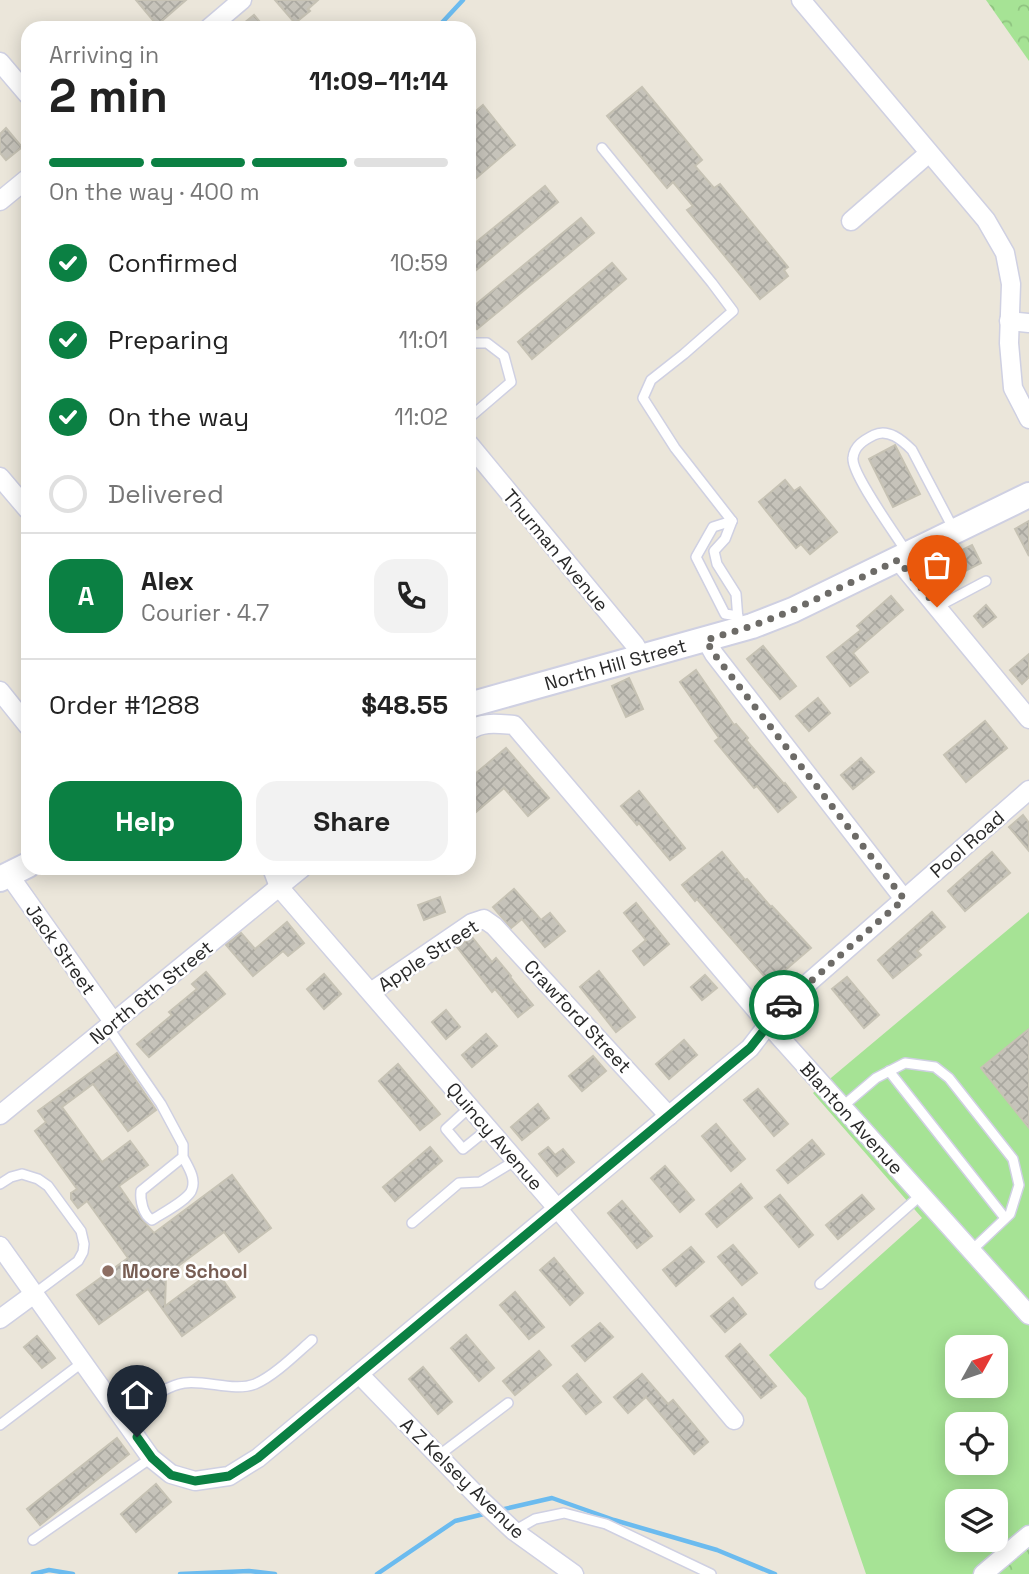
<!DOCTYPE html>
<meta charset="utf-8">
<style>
:root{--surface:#fff;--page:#f2f2f2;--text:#222;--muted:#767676;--line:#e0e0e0;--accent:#0b8043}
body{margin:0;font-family:"Space Grotesk",sans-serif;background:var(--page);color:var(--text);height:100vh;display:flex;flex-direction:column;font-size:26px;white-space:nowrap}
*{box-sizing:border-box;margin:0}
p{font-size:23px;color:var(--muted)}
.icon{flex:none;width:38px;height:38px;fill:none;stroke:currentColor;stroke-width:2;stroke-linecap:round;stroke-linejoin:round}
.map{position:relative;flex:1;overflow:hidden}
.sheet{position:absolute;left:21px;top:21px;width:455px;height:854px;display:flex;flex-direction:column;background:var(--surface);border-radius:21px;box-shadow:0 4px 18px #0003}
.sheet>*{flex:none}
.needle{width:46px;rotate:50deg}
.controls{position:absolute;left:945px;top:1335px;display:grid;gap:14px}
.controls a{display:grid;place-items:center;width:63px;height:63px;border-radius:14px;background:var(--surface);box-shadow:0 4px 18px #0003;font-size:35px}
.pin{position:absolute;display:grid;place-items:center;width:60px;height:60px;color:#fff;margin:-72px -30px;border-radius:50% 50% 50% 0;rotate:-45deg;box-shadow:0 0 7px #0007}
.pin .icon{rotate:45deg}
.courier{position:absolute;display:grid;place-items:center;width:70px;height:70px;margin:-35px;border:5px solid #0b8043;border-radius:50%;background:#fff;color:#222;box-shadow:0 2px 9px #0007}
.head em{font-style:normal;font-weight:600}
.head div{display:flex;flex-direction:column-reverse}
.head{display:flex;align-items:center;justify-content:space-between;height:119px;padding:0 28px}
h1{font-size:46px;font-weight:600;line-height:52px}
.bar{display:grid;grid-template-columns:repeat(4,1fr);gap:10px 7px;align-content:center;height:84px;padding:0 28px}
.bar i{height:9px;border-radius:5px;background:var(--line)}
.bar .selected{background:var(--accent)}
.bar p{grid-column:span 4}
.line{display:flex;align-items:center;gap:18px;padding:0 28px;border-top:2px solid var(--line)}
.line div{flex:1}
.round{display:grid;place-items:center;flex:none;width:74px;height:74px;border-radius:21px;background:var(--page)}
ol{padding:0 28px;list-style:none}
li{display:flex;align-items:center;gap:21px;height:77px}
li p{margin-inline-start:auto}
li .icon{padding:7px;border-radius:50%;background:var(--accent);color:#fff;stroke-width:4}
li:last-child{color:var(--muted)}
li i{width:38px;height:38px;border:4px solid var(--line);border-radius:50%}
.button{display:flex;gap:14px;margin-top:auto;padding:14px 28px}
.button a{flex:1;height:80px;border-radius:21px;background:var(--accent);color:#fff;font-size:28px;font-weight:600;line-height:80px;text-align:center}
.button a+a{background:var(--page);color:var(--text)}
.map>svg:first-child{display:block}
.forest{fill:url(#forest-crowns)}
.park{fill:#a6e395;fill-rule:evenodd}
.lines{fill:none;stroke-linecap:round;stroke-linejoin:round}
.stream{stroke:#6bbbef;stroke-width:4.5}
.building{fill:url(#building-cross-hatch);stroke:#c6c2b4;stroke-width:2}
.lane-casing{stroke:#cfd0e2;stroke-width:12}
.street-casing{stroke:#cfd0e2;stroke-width:21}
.secondary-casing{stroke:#cfd0e2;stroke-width:28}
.lane{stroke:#fff;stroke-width:9}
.street{stroke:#fff;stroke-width:18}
.secondary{stroke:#fff;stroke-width:24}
.done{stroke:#6d6b67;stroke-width:7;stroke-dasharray:0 12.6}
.route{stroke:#0b8043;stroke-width:9}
.education-dot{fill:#8d6e63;stroke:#fff;stroke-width:2.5}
.labels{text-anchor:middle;stroke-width:5;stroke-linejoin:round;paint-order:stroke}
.street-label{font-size:19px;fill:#292929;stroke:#fff}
.education-label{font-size:19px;font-weight:bold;fill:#785e54;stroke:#fff;text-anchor:start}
</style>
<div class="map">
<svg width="1029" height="1574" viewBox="0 0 1029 1574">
<defs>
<pattern id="forest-crowns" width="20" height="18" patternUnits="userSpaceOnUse" patternTransform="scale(1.75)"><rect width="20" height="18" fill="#a6e395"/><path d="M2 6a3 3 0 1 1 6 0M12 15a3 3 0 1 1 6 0" fill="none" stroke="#8fc380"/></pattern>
<pattern id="building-cross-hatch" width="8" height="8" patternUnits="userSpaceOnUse" patternTransform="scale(1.75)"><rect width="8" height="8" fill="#c6c3ba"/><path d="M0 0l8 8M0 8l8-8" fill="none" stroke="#aaa8a0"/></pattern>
</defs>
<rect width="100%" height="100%" fill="#ebe6da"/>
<!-- forest -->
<g class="forest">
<path d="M986,0H1029V61Z"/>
<path d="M1029,1535V1574H983Z"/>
</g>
<!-- park -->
<path class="park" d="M1029,912V1535L983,1574H866L806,1398L769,1355L922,1218L813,1093ZM957,1348H996V1386H957ZM957,1424H996V1463H957ZM957,1502H996V1540H957Z"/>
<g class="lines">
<!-- stream -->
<g class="stream">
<path d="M437,28L463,0"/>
<path d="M500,1510L552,1498L614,1520L717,1550L775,1574"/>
<path d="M33,1574L49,1570L73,1574"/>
<path d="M180,1574L249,1571L275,1574"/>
<path d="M377,1574L455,1521L488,1513"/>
</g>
</g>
<!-- building -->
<g class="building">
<path d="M136,0H186L157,25Z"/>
<path d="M275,0H318L308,9L310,11L295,23Z"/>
<path d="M254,15L265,28H238Z"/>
<path d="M642,87L702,160L695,166L714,188L720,184L788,267L784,270L788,276L760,299L687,210L693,206L673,182L667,188L607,116Z"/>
<path d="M483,105L515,145L469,184V117Z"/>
<path d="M6,128L22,147L6,160L0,153V134Z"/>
<path d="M545,186L558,202L469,276V248Z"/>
<path d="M581,218L594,233L477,329L469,319V310Z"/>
<path d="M612,263L626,279L532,359L518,342Z"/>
<path d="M895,445L920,494L893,507L869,459Z"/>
<path d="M785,480L794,491L800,487L837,532L810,554L801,544L796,548L759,502Z"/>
<path d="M1029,521V556L1015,529Z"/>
<path d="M972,545L981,563L945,581L936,563Z"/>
<path d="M891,596L903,610L853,653L868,672L850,686L827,657L861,630L857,626Z"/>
<path d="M986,605L996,617L983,627L974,616Z"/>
<path d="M763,646L796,686L780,699L747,659Z"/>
<path d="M1029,654V677L1022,684L1010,670Z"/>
<path d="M696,670L734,725L736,724L748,738L746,740L784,784L785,783L796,797L778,812L757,786L754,788L715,741L719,738L680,682Z"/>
<path d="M629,678L643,709L626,717L612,686Z"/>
<path d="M818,698L830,713L809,731L796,716Z"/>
<path d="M985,721L1007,748L966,782L944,755Z"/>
<path d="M506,748L549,798L528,816L504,788L469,818V779Z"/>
<path d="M861,758L874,772L853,789L841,775Z"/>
<path d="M639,791L685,848L670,860L639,823L637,825L621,806Z"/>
<path d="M1023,815L1029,823V851L1009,827Z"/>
<path d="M722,852L745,880L747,879L771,907L772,906L811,948L770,983L697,899L695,901L682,885Z"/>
<path d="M992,852L1010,873L965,911L948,891Z"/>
<path d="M514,889L541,920L550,913L565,931L545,947L522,919L511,928L493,907Z"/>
<path d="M440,897L445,912L424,920L418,905Z"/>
<path d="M636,903L669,944L644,965L633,951L646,940L624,913Z"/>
<path d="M932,912L945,927L917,951L921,955L893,978L878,960Z"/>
<path d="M287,922L304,943L288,956L283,951L253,976L226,945L241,933L255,949Z"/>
<path d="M472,937L492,962L496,958L511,976L510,977L533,1005L518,1017L495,989L492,992L457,947Z"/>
<path d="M599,971L635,1017L616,1032L580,987Z"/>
<path d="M206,972L225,994L149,1057L137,1044L172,1015L169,1012L197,989L192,984Z"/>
<path d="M324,974L341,994L324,1009L307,989Z"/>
<path d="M705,975L717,988L702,1000L691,987Z"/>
<path d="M847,977L879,1015L864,1028L832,989Z"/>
<path d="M446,1010L460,1027L446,1039L432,1022Z"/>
<path d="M1029,1029V1128L981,1068Z"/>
<path d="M486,1034L497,1046L472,1067L462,1055Z"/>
<path d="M684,1040L697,1055L669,1079L656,1064Z"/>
<path d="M117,1053L156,1110L128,1131L93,1084L62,1107L102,1162L130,1141L148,1165L119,1186L144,1222L154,1233L232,1175L271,1228L239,1252L224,1232L166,1275L165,1306L215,1269L235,1297L182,1336L148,1289L99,1324L77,1295L128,1258L87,1201L78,1208L71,1199V1193L77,1189L35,1131L46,1122L38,1111Z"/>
<path d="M593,1056L606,1071L582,1091L569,1076Z"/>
<path d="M398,1064L440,1114L420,1130L379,1081Z"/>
<path d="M758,1089L788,1124L774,1136L744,1100Z"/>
<path d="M538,1104L549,1118L522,1140L511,1127Z"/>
<path d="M716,1124L745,1159L731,1171L702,1136Z"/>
<path d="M812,1140L824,1154L788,1183L777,1170Z"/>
<path d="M430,1147L442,1161L395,1201L383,1187Z"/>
<path d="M548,1147L555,1155L563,1149L574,1162L557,1176L539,1154Z"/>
<path d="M665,1166L694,1200L680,1212L651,1178Z"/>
<path d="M741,1184L752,1198L717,1227L706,1214Z"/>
<path d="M780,1195L813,1235L799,1247L765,1207Z"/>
<path d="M862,1195L874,1209L838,1239L826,1225Z"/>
<path d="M622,1201L652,1236L637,1248L608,1213Z"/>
<path d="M733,1245L757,1273L742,1285L718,1257Z"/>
<path d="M691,1247L704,1262L676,1286L663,1270Z"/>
<path d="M554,1258L583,1293L570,1305L540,1270Z"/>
<path d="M515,1292L544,1327L529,1339L500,1305Z"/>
<path d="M733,1298L746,1314L725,1332L711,1316Z"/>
<path d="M600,1323L613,1337L585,1361L572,1346Z"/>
<path d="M466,1335L494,1368L479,1381L451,1348Z"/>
<path d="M37,1336L55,1358L42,1368L24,1347Z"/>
<path d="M740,1344L776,1386L761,1398L726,1356Z"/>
<path d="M539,1351L551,1365L515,1395L503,1381Z"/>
<path d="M423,1367L452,1402L438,1414L409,1379Z"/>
<path d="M577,1374L601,1402L586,1414L563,1386Z"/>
<path d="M642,1374L668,1404L673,1400L708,1442L694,1454L646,1397L628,1413L614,1397Z"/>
<path d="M117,1438L129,1454L40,1525L27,1509Z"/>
<path d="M156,1484L171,1502L136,1532L121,1514Z"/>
</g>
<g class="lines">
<!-- lane casing -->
<g class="lane-casing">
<g id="lane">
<path d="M602,148L712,283L733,311L684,354L651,380L643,398L675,448L732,521"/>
<path d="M469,343H487L504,356L511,382L469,418"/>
<path d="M732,521L713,527L696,557L725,614L738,616"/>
<path d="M732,521L725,539L714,551L717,564L736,594L738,620"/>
<path d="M907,553C897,536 851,474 853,458C854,446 864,440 874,435C888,428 902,440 912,450L953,528"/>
<path d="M937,607L986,581"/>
<path d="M108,1027L161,1104L183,1145V1157L141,1191C140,1200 143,1215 152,1220C161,1214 190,1199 192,1189C196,1178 188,1167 183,1157"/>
<path d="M889,1071L1005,1218"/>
<path d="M470,1107L446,1129L463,1149L489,1128"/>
<path d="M842,1107L876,1078L905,1063L935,1067L949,1078L1013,1159L1019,1185L1010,1214L971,1251"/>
<path d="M0,1184L11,1177L22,1174L38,1179L48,1186L81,1231L84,1244L83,1252L78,1261L34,1294"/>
<path d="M412,1223L459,1183L480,1182L516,1160"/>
<path d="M820,1284L921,1195"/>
<path d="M122,1416C140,1406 164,1386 184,1383C207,1380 234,1392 255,1384C274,1376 296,1354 312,1340"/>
<path d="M0,1425L83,1362"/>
<path d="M438,1456L508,1403"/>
<path d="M514,1531L535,1519L564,1513L606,1524L711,1574"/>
<path d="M33,1540L151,1458"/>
</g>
</g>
<!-- street casing -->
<g class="street-casing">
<g id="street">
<path d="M801,0L986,220L1005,253L1011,284L1009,343L1013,388L1029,419"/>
<path d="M209,28L242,0"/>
<path d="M0,62L28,95"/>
<path d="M0,201L28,178"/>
<path d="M851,221L929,153"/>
<path d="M1009,321L1029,323"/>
<path d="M469,444L635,645L642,657"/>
<path d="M0,477L28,510"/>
<path d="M898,560L1029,719"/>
<path d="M706,640L714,654L904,899"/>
<path d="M0,691L28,726"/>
<path d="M469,731C482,721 499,724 514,725L768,1024L1029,1315"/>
<path d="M272,868L279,887L557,1208L734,1420"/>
<path d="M9,875L114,1023"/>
<path d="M371,992L472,923L484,919L494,926L669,1116"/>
<path d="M0,1115L302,868"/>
<path d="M0,1246L151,1458L171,1474L195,1481L229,1476L258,1458L750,1048L783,1005L1029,790"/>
<path d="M0,1319L34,1294"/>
<path d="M359,1374L481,1500L514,1531L574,1574"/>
<path d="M983,1574L1029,1535"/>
</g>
</g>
<!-- secondary casing -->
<g class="secondary-casing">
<g id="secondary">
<path id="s1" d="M469,705L752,626L793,610L1029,495"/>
<path d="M0,879L28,865"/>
</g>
</g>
<!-- lane -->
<use href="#lane" class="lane"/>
<!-- street -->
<use href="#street" class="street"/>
<!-- secondary -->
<use href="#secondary" class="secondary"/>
</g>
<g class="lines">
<!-- done -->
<path class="done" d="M784,1005L904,899L714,654L706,640L752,626L793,610L898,560L937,607"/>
<!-- route -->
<path class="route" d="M137,1437L152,1458L171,1475L195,1481L229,1476L258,1458L750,1048L784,1005"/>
</g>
<!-- markers -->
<circle class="education-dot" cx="108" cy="1271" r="7"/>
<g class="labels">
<!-- street labels -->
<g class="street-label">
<text transform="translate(556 550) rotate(50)" y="7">Thurman Avenue</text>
<text dy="7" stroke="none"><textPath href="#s1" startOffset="152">North Hill Street</textPath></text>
<text transform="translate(967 844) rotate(-41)" y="7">Pool Road</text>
<text transform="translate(61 949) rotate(55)" y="7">Jack Street</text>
<text transform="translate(428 955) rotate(-33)" y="7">Apple Street</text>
<text transform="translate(151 992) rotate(-39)" y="7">North 6th Street</text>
<text transform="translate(578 1016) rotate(47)" y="7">Crawford Street</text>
<text transform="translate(852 1118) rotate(48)" y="7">Blanton Avenue</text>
<text transform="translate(495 1136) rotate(49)" y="7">Quincy Avenue</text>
<text transform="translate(463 1478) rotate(44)" y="7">A Z Kelsey Avenue</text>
</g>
<!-- education labels -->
<g class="education-label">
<text x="122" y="1278">Moore School</text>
</g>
</g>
</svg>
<div class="controls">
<a><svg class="needle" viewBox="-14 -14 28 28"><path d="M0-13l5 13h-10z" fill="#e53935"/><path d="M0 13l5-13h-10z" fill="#767676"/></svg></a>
<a><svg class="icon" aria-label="locate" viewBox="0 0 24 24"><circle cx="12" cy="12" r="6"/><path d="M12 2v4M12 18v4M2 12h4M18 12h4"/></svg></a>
<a><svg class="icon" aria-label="layers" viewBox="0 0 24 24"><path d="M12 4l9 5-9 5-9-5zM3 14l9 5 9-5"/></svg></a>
</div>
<div class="pin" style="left:937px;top:607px;background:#ea580c"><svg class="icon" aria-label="bag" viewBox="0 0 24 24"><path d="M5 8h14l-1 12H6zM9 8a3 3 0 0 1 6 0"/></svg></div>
<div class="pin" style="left:137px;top:1437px;background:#1f2937"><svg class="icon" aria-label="home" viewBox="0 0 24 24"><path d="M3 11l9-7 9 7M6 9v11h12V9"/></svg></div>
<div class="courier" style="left:784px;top:1005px"><svg class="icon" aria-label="car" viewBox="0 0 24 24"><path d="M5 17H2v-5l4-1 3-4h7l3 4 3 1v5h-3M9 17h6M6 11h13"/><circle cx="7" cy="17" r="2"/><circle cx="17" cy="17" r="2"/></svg></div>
<section class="sheet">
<div class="head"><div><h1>2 min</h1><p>Arriving in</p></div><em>11:09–11:14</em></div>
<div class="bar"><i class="selected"></i><i class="selected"></i><i class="selected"></i><i></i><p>On the way · 400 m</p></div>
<ol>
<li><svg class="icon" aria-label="check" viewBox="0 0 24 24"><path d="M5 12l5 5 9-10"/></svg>Confirmed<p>10:59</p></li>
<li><svg class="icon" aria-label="check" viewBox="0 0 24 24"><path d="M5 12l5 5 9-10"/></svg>Preparing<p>11:01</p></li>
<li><svg class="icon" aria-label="check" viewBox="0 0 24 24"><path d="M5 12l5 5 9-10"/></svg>On the way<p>11:02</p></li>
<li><i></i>Delivered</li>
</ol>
<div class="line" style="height:126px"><b class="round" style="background:var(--accent);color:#fff">A</b><div><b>Alex</b><p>Courier · 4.7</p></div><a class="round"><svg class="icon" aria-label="phone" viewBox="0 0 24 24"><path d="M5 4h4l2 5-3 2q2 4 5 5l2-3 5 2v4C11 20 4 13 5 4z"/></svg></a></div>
<div class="line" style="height:91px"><div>Order #1288</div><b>$48.55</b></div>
<div class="button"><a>Help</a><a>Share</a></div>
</section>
</div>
